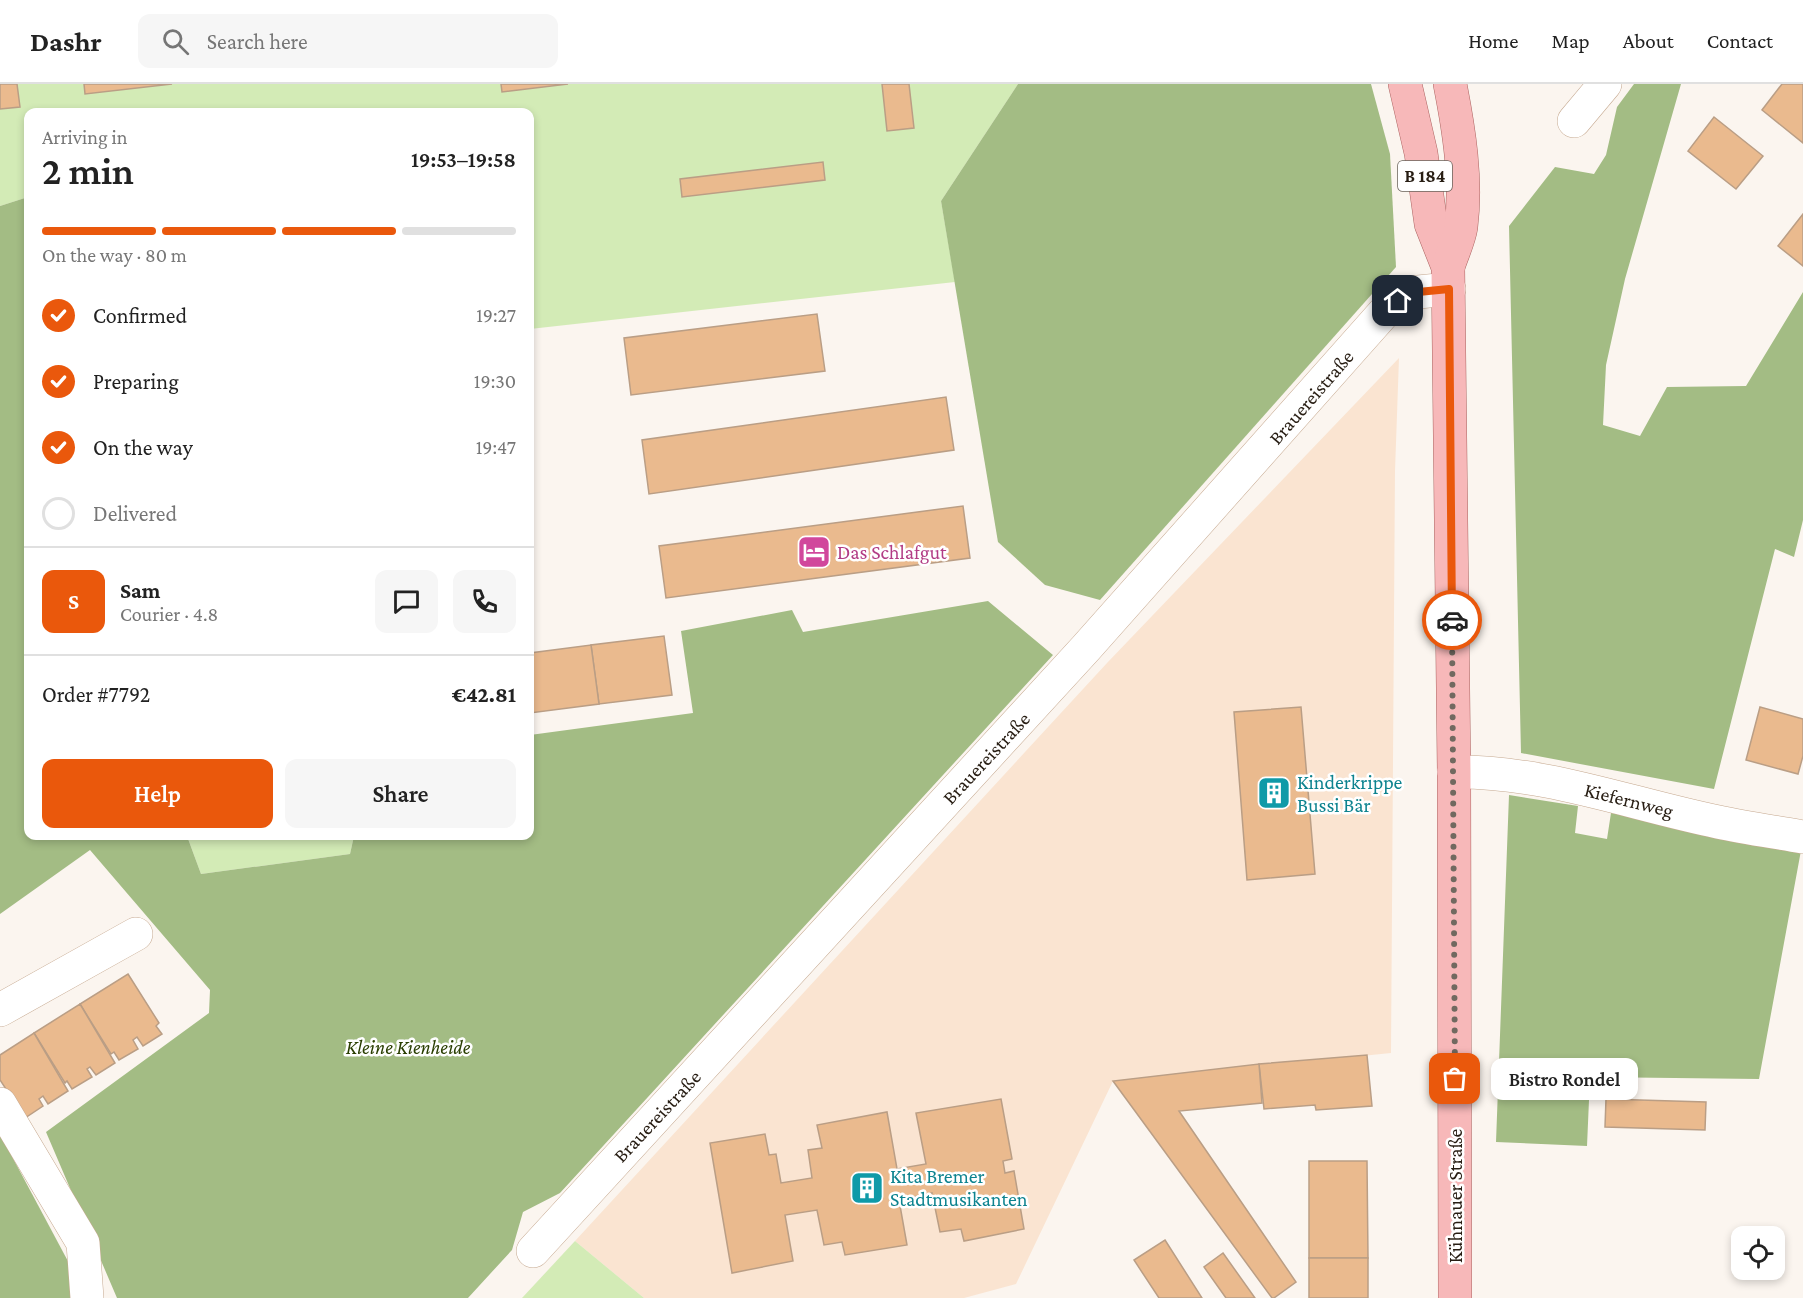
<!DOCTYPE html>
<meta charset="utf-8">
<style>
:root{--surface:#fff;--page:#f6f6f6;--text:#222;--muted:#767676;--line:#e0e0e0;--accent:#ea580c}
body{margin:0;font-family:"Crimson Pro",serif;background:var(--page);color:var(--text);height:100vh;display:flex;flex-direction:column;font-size:22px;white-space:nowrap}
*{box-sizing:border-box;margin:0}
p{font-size:20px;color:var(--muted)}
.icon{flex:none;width:33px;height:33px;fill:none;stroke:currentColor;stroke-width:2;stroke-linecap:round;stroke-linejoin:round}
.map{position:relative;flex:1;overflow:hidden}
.panel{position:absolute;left:24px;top:24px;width:510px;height:732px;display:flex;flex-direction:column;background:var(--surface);border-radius:12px;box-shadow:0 3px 9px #0003}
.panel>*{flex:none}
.buttons{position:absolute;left:1731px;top:1142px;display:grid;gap:12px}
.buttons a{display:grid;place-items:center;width:54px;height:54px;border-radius:12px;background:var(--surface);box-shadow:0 3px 9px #0003;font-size:30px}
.pin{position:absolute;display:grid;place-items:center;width:51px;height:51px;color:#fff;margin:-26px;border-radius:12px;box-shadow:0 3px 9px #0006}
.courier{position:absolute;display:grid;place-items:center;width:60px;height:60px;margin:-30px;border:4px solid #ea580c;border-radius:50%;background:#fff;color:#222;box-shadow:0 2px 8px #0007}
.bubble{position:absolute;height:42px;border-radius:12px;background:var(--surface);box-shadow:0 3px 9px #0003;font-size:20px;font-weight:600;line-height:42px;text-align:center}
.summary em{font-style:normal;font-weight:600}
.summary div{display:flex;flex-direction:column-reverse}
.summary{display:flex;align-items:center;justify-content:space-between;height:102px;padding:0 18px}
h1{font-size:39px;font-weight:600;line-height:45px}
.bar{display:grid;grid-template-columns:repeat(4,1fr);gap:9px 6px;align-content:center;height:72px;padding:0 18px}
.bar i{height:8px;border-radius:4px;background:var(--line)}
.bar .active{background:var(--accent)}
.bar p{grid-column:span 4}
.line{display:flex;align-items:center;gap:15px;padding:0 18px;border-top:2px solid var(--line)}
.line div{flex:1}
.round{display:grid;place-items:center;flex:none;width:63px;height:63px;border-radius:12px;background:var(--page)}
ol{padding:0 18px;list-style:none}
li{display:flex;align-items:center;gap:18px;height:66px}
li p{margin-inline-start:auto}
li .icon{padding:6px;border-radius:50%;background:var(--accent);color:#fff;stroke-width:4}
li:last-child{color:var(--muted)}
li i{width:33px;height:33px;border:3px solid var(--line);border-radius:50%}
.action{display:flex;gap:12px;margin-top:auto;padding:12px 18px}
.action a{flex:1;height:69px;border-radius:12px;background:var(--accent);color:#fff;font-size:24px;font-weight:600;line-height:69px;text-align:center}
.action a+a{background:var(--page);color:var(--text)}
header{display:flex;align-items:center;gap:36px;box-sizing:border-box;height:84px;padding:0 30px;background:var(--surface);border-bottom:2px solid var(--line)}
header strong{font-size:28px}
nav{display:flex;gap:33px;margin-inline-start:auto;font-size:21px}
.search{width:420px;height:54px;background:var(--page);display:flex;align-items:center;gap:15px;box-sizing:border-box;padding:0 21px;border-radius:12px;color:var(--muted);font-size:22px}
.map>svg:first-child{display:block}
.built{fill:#fae4d1}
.green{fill:#d3ebb6}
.forest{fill:#a3bc84}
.building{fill:#eaba8e;stroke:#ba9e85;stroke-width:1.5}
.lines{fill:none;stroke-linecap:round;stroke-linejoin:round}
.minor-casing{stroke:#c6a990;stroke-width:34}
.major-casing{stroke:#ab6360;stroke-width:34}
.minor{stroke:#fff;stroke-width:33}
.major{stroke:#f7b8b9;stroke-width:33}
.done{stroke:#716960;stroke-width:6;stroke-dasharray:0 10.8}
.route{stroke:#ea580c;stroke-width:8}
.labels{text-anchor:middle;stroke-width:5;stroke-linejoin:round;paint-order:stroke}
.shield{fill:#fff;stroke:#68615a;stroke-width:1.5}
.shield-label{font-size:18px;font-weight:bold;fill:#271d13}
.street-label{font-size:20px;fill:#271d13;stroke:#fff}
.hotel-label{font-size:20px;fill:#b23c85;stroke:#fff;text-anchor:start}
.culture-label{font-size:20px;fill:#0d838f;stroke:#fff;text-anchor:start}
.park-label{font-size:20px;font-style:italic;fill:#293e00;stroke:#fff}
</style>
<header>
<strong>Dashr</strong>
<div class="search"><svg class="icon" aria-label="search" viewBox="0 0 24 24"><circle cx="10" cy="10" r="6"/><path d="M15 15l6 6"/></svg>Search here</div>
<nav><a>Home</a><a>Map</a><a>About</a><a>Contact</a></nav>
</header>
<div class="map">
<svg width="1803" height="1214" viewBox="0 0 1803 1214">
<rect width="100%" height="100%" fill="#fbf5ef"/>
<!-- built -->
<path class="built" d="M1399,274L1395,387L1391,969L1113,997L1016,1200L964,1214H644L575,1157L1107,579Z"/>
<!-- green -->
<g class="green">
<path d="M0,0H1018L941,117L955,198L530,245V28H28V113L0,122Z"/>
<path d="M187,752H354L350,770L201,790Z"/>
<path d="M575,1157L644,1214H522Z"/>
</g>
<!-- forest -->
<g class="forest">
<path d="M1018,0H1371L1390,70L1396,183L1100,516L1045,501L998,458L941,117Z"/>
<path d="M1634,0H1681L1625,195L1606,281L1603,341L1640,352L1667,303L1746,302L1803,208V436L1794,473L1775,465L1714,705L1521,669L1509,142L1555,83L1594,90L1606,71L1617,23Z"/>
<path d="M28,113V752H187L201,790L350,770L354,752H530V651L693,629L681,547L792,526L803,548L988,517L1053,571L560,1109L523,1128L512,1166L468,1214H117L46,1048L209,929L210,906L90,766L0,830V122Z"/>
<path d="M1509,711L1578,722L1575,749L1607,755L1611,729L1802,761L1759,995L1590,993L1587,1062L1496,1058Z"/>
<path d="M0,1050L70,1181L72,1214H0Z"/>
</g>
<!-- building -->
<g class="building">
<path d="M0,0H17L20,23L0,25Z"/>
<path d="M84,0H172L85,10Z"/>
<path d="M501,0H568L502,8Z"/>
<path d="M882,0H909L914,44L887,47Z"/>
<path d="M1782,0H1803V59L1762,26Z"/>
<path d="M1714,33L1763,72L1736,105L1688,67Z"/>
<path d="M823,78L825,96L682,113L680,95Z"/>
<path d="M1803,130V182L1778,162Z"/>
<path d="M817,230L825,287L631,311L624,254Z"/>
<path d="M946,313L954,366L649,410L642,356Z"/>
<path d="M963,422L970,474L666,514L659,462Z"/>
<path d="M664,552L672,611L599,620L591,561Z"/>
<path d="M591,561L599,620L530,629V569Z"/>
<path d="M1301,623L1315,790L1247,796L1234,628Z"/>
<path d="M1760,623L1803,635V672L1798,690L1746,676Z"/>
<path d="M128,890L159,939L156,942L162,950L143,962L137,953L133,956L138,965L119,976L114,968L111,970L80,920Z"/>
<path d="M80,920L115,979L96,991L90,983L87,985L92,993L72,1005L67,997L65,999L34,949Z"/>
<path d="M34,949L68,1007L48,1020L43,1012L39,1015L43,1022L25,1034L0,996V971Z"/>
<path d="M1367,971L1372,1022L1316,1026L1315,1021L1264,1025L1259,980Z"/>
<path d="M1259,980L1262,1019L1179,1027L1296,1198L1274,1214H1272L1113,997Z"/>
<path d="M1001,1015L1012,1075L1003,1077L1005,1089L1014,1087L1024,1145L964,1157L961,1145L940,1148L932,1109L899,1116L907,1161L845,1171L842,1158L824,1161L817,1126L785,1131L793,1177L732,1189L710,1059L765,1050L769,1071L776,1070L781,1099L812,1094L808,1066L822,1064L817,1041L887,1028L897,1085L926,1080L916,1029Z"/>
<path d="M1606,1015L1706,1018L1705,1046L1605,1043Z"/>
<path d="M1309,1077H1367L1368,1174H1309Z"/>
<path d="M1165,1156L1202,1214H1159L1134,1176Z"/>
<path d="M1223,1169L1255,1214H1226L1204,1183Z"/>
<rect x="1309" y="1174" width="59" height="40"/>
</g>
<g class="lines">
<!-- minor casing -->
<g class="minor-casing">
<g id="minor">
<path d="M1574,37L1605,0"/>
<path d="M1454,688C1545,687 1630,720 1718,738C1746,744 1775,748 1803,753"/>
<path d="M0,926L136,850"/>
<path d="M0,1020L83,1159L87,1214"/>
<path d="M533,1167L1086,564L1388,224L1408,209L1449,205"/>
</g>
</g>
<!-- major casing -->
<g class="major-casing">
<g id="major">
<path d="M1405,0L1421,69L1431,140L1448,183L1454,688L1455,1214"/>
<path d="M1448,183C1452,170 1459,156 1461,143C1467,96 1459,46 1450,0"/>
</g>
</g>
<!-- minor -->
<use href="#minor" class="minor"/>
<!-- major -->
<use href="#major" class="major"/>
</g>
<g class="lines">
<!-- done -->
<path class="done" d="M1452,536L1455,995"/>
<!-- route -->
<path class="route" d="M1398,217L1408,209L1449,205L1452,536"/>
</g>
<!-- icons -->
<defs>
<g id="hotel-square" transform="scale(1.725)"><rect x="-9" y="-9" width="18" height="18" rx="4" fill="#d1479c" stroke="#fff"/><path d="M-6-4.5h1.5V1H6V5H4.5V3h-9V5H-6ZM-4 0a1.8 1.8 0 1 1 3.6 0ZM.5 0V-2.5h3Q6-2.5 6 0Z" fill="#fff"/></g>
<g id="building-square" transform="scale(1.725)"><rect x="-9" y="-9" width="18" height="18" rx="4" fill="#0f9aa8" stroke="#fff"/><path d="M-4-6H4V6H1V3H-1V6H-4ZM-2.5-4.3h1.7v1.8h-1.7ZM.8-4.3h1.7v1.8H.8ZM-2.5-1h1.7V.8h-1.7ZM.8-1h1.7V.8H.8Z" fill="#fff"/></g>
</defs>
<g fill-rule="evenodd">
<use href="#hotel-square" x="814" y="468"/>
<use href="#building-square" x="1274" y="709"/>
<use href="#building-square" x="867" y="1104"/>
</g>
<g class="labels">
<!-- shield labels -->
<rect class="shield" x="1398" y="77" width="54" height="30" rx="4.5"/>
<g class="shield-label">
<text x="1425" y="98">B 184</text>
</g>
<!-- street labels -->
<g class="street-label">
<text transform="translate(1311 313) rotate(-49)" y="7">Brauereistraße</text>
<text transform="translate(986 674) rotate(-47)" y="7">Brauereistraße</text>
<text transform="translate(1629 716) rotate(14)" y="7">Kiefernweg</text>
<text transform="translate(657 1032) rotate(-47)" y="7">Brauereistraße</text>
<text transform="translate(1455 1112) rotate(-90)" y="7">Kühnauer Straße</text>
</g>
<!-- hotel labels -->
<g class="hotel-label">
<text x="837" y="475">Das Schlafgut</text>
</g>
<!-- culture labels -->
<g class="culture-label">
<text x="1297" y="705">Kinderkrippe<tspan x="1297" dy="23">Bussi Bär</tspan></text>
<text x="890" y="1099">Kita Bremer<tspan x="890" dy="23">Stadtmusikanten</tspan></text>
</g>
<!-- park labels -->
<g class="park-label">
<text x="408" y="970">Kleine Kienheide</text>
</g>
</g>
</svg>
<div class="buttons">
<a><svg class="icon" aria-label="locate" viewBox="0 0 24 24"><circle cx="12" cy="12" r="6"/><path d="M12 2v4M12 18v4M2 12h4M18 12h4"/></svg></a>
</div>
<div class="pin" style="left:1455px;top:995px;background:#ea580c"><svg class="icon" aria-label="bag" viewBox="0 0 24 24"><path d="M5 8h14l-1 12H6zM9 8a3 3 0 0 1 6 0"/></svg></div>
<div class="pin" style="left:1398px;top:217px;background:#1f2937"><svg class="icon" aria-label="home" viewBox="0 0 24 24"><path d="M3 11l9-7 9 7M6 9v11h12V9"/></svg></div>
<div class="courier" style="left:1452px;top:536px"><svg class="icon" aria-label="car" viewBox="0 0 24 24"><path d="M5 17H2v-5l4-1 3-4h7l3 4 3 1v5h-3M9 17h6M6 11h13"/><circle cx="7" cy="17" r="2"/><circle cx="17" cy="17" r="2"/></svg></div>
<div class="bubble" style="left:1491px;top:974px;width:147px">Bistro Rondel</div>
<section class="panel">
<div class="summary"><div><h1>2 min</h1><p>Arriving in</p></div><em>19:53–19:58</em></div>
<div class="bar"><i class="active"></i><i class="active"></i><i class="active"></i><i></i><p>On the way · 80 m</p></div>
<ol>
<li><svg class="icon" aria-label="check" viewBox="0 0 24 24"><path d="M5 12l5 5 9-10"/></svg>Confirmed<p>19:27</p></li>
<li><svg class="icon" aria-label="check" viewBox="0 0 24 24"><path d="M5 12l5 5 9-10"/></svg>Preparing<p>19:30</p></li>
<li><svg class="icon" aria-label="check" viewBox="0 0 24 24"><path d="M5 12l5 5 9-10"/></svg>On the way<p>19:47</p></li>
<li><i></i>Delivered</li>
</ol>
<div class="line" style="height:108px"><b class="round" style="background:var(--accent);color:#fff">S</b><div><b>Sam</b><p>Courier · 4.8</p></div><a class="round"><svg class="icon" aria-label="chat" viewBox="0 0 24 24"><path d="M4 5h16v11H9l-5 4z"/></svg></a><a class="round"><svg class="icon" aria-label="phone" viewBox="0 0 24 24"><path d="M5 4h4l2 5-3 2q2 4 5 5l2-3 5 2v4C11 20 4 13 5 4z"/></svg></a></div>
<div class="line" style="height:78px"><div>Order #7792</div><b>€42.81</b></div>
<div class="action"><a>Help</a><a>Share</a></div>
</section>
</div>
